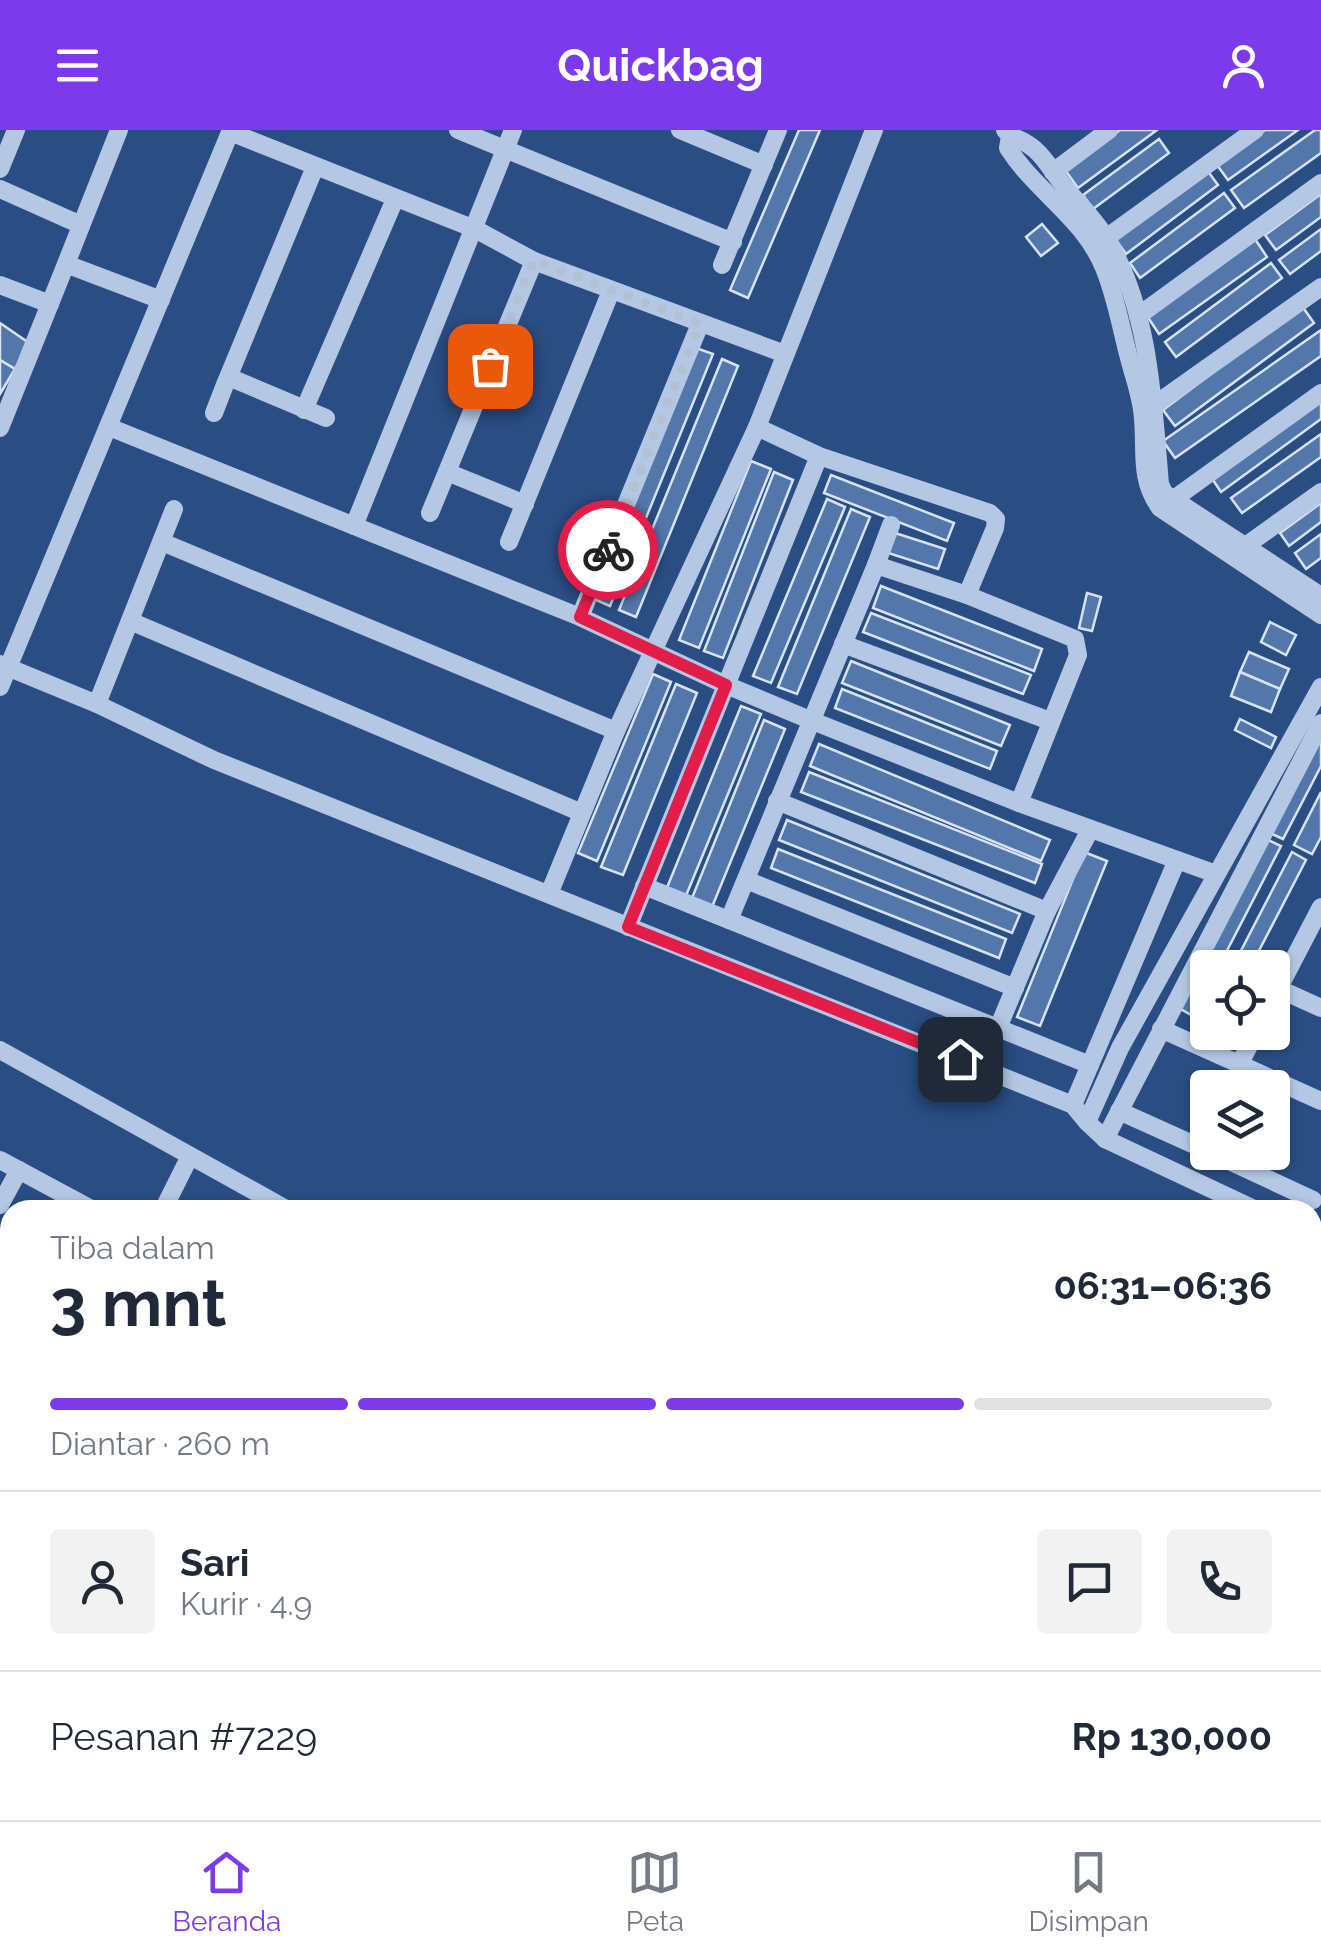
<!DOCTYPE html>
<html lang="id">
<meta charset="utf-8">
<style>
:root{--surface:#fff;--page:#f2f2f3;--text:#1f2937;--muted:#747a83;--line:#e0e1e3;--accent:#7c3aed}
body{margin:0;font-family:Raleway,sans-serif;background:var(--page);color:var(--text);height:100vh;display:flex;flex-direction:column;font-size:38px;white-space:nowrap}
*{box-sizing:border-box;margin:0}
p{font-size:32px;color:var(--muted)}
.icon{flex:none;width:55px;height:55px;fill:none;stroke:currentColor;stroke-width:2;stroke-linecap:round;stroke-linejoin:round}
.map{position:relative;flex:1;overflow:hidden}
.panel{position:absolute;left:0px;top:1070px;width:1322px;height:620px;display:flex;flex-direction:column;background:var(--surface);border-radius:30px 30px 0 0;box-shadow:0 2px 8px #0004}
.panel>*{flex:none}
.buttons{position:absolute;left:1190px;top:820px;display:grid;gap:20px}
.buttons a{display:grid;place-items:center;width:100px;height:100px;border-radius:10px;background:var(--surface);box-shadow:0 2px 8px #0004;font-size:50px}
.pin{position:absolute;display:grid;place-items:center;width:85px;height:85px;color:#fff;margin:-42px;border-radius:20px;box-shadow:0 5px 15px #0006}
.courier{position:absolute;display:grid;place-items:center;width:100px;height:100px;margin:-50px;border:8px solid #e11d48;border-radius:50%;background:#fff;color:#222;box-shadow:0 2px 12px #0007}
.headline em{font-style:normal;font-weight:700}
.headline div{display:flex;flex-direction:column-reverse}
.headline{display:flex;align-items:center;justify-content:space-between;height:170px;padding:0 50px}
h1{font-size:65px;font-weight:700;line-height:75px}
.bar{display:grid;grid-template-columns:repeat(4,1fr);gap:15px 10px;align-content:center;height:120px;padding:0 50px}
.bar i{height:12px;border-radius:8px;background:var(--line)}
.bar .selected{background:var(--accent)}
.bar p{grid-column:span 4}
.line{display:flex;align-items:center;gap:25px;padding:0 50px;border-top:2px solid var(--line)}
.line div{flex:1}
.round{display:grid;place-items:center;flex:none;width:105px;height:105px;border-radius:10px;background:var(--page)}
header{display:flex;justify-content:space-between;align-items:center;height:130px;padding:0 50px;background:var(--accent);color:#fff;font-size:45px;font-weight:700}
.dock{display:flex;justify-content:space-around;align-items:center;height:140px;border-top:2px solid var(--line);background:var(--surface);font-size:28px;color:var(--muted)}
.dock a{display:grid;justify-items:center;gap:5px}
.dock .selected{color:var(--accent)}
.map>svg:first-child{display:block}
.building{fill:#5376ab;stroke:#d7e3f5;stroke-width:2.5}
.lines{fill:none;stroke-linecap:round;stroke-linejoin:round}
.minor{stroke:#b4c8e6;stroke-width:18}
.done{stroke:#b4c1d4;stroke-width:10;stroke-dasharray:0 18}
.route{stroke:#e11d48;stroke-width:12}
</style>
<header><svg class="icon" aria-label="menu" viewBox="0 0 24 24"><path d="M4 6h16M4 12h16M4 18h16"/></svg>Quickbag<svg class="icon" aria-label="person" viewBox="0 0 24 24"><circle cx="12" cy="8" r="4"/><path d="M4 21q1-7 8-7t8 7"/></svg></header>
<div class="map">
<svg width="1321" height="1690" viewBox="0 0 1321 1690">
<rect width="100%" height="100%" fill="#2a4d83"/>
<!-- building -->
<g class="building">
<path d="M799,0H820L748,168L730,160Z"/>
<path d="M1120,0H1157L1078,58L1065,40Z"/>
<path d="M1265,0H1298L1228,50L1217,35Z"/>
<path d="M1315,0H1321V23L1244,78L1231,60Z"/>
<path d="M1159,9L1169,23L1093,79L1083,65Z"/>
<path d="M1207,40L1218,55L1126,124L1116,110Z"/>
<path d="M1224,63L1235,78L1140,148L1130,133Z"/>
<path d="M1321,64V87L1276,120L1265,105Z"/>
<path d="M1042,94L1058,113L1041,126L1026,107Z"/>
<path d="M1321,99V121L1290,144L1279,130Z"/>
<path d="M1255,109L1267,127L1159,204L1147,186Z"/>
<path d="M1271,133L1282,148L1176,227L1165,212Z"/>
<path d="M1302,176L1314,193L1175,296L1163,280Z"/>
<path d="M0,193L29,213L15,239L0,230Z"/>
<path d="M1321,200V226L1175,328L1163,311Z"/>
<path d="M696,218L713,224L610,476L594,469Z"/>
<path d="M722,229L738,236L636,487L619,480Z"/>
<path d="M0,230L15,239L0,264Z"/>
<path d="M1321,267V289L1221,362L1211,347Z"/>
<path d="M1321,304V327L1242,383L1231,368Z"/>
<path d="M751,331L771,339L699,518L679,510Z"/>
<path d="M774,342L793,350L723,528L704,521Z"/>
<path d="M831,345L954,393L947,411L824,363Z"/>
<path d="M827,369L845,377L771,553L753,546Z"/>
<path d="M1321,373V392L1289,416L1280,403Z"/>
<path d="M851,379L870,387L797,564L778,557Z"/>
<path d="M892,402L945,419L938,439L885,422Z"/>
<path d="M1321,404V428L1306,439L1295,423Z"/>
<path d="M881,456L1042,519L1034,541L873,478Z"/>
<path d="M1087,463L1101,467L1092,501L1079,498Z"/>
<path d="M871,483L1031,545L1023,564L863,502Z"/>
<path d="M1270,492L1296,505L1286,525L1261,512Z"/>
<path d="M1249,522L1289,539L1280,559L1240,542Z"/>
<path d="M851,531L1010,595L1001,616L842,553Z"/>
<path d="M1240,542L1280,559L1271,582L1231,566Z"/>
<path d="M653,544L671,552L597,731L578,723Z"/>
<path d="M676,554L697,563L623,745L601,737Z"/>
<path d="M842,559L997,621L990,639L835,578Z"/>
<path d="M741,576L761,584L685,768L666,760Z"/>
<path d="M1240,589L1276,607L1271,618L1235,600Z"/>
<path d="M764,590L785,599L712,777L692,768Z"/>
<path d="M1321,607V636L1283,709L1270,703Z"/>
<path d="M819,614L1050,710L1041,731L810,636Z"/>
<path d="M809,642L1042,734L1035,753L801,662Z"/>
<path d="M1321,662V707L1312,724L1294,715Z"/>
<path d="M787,690L1020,784L1012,803L779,710Z"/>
<path d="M1266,709L1281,716L1218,838H1208V858L1193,886L1179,878Z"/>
<path d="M778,719L1006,809L999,828L771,738Z"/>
<path d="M1084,722L1107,731L1040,896L1017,887Z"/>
<path d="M1292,722L1306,730L1250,838H1232Z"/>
<path d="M0,1360L10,1365L6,1382L0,1379Z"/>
<path d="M3,1420L10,1424V1442L0,1436Z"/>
</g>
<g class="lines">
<!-- minor -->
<g class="minor">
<path d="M119,0L66,134L161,170"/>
<path d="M458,0L733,112"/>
<path d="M680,0L764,35"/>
<path d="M1005,0L1010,6L1008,18C1036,62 1084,88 1104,138C1116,167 1121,198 1129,228C1134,248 1142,268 1143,289C1146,322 1139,349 1160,378L1321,485"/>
<path d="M230,2L475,99L534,131L785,224"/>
<path d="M1010,6C1039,15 1045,32 1064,56C1078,73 1095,90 1107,109C1150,181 1153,273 1160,354L1164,363L1321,466"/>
<path d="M0,39L16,0"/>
<path d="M1053,42L1109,0"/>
<path d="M0,59L81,95"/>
<path d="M1106,108L1255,0"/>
<path d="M722,135L778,0"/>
<path d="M0,155L50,174"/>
<path d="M1138,186L1321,53"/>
<path d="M227,250L315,37"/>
<path d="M1153,276L1321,157"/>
<path d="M304,280L395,69"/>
<path d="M214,283L226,252L231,248L326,288"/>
<path d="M109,297L580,487L726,555L810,590L1019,673L1216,744"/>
<path d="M757,297L819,326L990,383L996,389L995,398L967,465"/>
<path d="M0,298L66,134"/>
<path d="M447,342L525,374"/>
<path d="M1171,371L1321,263"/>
<path d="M174,379L97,574L214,630L1073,975L1087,992"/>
<path d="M430,383L534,131"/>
<path d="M354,396L513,0"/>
<path d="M162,412L616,601"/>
<path d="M509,412L611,161"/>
<path d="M1244,417L1321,362"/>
<path d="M876,435L891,395"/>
<path d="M580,487L700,194"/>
<path d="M130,491L582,683"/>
<path d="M843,514L1050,591"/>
<path d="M0,534L97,574"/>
<path d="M0,557L231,0"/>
<path d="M777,671L1047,781"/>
<path d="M746,750L1015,858"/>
<path d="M644,756L1090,935"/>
<path d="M549,764L616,601L757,297L874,0"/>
<path d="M729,790L876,435L967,465L1075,509L1078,525L1019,673"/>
<path d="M628,797L819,326"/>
<path d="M1279,859L1321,878"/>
<path d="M1272,871L1321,777"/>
<path d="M998,898L1047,781L1090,700"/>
<path d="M1161,899L1321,971"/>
<path d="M0,920L288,1080"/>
<path d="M1240,933L1256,902"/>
<path d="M1073,975L1177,730"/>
<path d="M1119,981L1208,1021"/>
<path d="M1105,1009L1321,593"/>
<path d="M1210,1022L1313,1070"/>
<path d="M0,1030L93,1080"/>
<path d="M0,1075L19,1040"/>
<path d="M163,1080L190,1026"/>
<path d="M1256,1080L1105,1009L1087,992L1120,918L1321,557"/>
<path d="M1312,1105L1321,1108"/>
<path d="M1319,1204L1321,1205"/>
<path d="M10,1233L0,1251L10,1258"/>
<path d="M0,1280L10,1287"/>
<path d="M1312,1284L1321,1288"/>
<path d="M1312,1370L1321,1373"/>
<path d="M1312,1465L1321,1429"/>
<path d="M0,1500L10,1482"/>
<path d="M267,1680L283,1690"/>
<path d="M558,1680L574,1690"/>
<path d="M909,1680L957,1690"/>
<path d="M0,1689L10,1670"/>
<path d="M78,1690L83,1680"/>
<path d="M172,1690L177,1680"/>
<path d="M358,1690L364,1680"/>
<path d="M475,1690L481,1680"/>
<path d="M1004,1690L1006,1680"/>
<path d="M1092,1690L1094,1680"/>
<path d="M1177,1690L1179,1680"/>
<path d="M1260,1690L1262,1680"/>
</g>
</g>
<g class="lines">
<!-- done -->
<path class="done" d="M490,236L534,130L700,194L608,420"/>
<!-- route -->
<path class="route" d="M608,420L580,487L726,555L628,797L960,929"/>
</g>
</svg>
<div class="buttons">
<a><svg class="icon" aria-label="locate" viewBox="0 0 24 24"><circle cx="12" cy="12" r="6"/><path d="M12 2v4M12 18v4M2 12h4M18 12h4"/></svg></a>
<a><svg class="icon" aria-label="layers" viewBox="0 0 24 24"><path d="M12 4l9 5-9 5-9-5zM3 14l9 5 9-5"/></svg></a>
</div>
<div class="pin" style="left:490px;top:236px;background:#ea580c"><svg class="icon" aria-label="bag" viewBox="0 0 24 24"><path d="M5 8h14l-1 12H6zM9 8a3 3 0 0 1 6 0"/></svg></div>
<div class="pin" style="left:960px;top:929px;background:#1f2937"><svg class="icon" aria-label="home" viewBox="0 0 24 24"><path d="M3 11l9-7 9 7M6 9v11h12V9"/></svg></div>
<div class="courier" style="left:608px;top:420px"><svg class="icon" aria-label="bike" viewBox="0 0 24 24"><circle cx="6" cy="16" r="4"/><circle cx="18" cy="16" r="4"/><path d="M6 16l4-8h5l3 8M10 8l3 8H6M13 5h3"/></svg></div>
<section class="panel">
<div class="headline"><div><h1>3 mnt</h1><p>Tiba dalam</p></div><em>06:31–06:36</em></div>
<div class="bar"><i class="selected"></i><i class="selected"></i><i class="selected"></i><i></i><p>Diantar · 260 m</p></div>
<div class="line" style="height:180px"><a class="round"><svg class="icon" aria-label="person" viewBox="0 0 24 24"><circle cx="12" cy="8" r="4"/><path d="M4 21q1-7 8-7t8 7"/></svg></a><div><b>Sari</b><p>Kurir · 4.9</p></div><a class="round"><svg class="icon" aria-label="chat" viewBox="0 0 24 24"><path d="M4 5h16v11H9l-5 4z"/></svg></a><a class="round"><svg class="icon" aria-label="phone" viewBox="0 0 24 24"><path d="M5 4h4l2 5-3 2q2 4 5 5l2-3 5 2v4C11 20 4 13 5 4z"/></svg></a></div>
<div class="line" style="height:130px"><div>Pesanan #7229</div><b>Rp 130,000</b></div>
</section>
</div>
<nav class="dock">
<a class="selected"><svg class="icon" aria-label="home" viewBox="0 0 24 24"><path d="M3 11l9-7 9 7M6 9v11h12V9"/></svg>Beranda</a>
<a><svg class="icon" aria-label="map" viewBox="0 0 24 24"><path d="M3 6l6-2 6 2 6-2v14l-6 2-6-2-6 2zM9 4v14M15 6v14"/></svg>Peta</a>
<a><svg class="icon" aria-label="saved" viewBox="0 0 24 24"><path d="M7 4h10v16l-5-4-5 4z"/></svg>Disimpan</a>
</nav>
